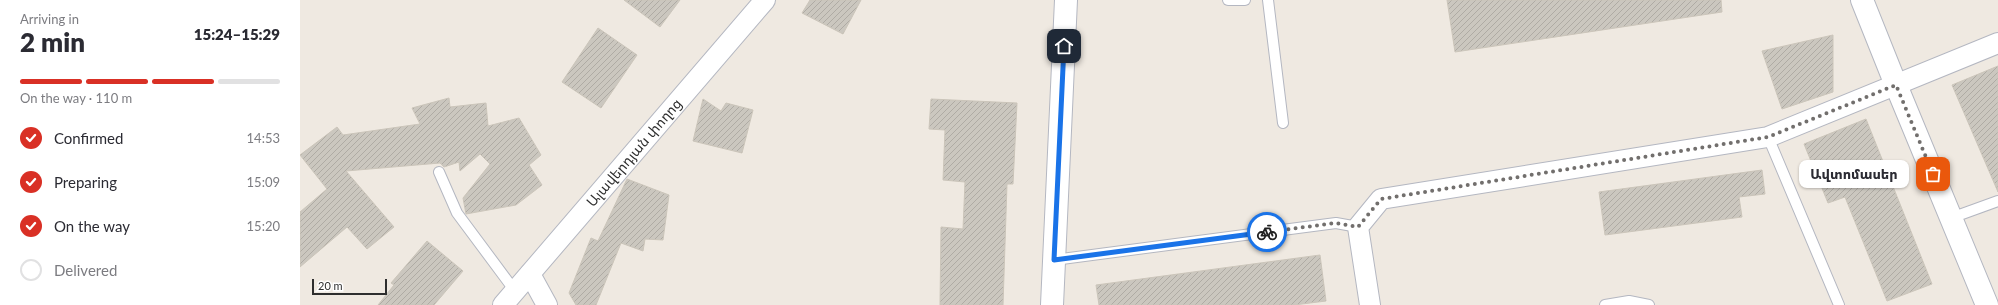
<!DOCTYPE html>
<meta charset="utf-8">
<style>
:root{--surface:#fff;--page:#f2f2f3;--text:#2b2b33;--muted:#7c7c81;--line:#e1e1e2;--accent:#d93025}
body{margin:0;font-family:Lato,"Noto Sans Armenian",sans-serif;background:var(--page);color:var(--text);height:100vh;display:flex;flex-direction:column;font-size:15px;white-space:nowrap}
*{box-sizing:border-box;margin:0}
p{font-size:13px;color:var(--muted)}
.icon{flex:none;width:22px;height:22px;fill:none;stroke:currentColor;stroke-width:2;stroke-linecap:round;stroke-linejoin:round}
.map{position:relative;flex:1;overflow:hidden}
.details{display:flex;flex-direction:column;background:var(--surface);width:300px}
.details>*{flex:none}
.scale{position:absolute;left:12px;bottom:10px;width:75px;box-sizing:border-box;padding-left:4px;border:2px solid #2e2e2e;border-top:0;font-size:11px;line-height:14px;white-space:nowrap;color:#2e2e2e;-webkit-text-stroke:3px #fff;paint-order:stroke}
.pin{position:absolute;display:grid;place-items:center;width:34px;height:34px;color:#fff;margin:-17px;border-radius:8px;box-shadow:0 2px 6px #0006}
.courier{position:absolute;display:grid;place-items:center;width:40px;height:40px;margin:-20px;border:3px solid #1a73e8;border-radius:50%;background:#fff;color:#222;box-shadow:0 1px 5px #0007}
.bubble{position:absolute;height:28px;border-radius:8px;background:var(--surface);box-shadow:0 1px 3px #0004;font-size:13px;font-weight:800;line-height:28px;text-align:center}
.head em{font-style:normal;font-weight:800}
.head div{display:flex;flex-direction:column-reverse}
.head{display:flex;align-items:center;justify-content:space-between;height:68px;padding:0 20px}
h1{font-size:26px;font-weight:800;line-height:30px}
.bar{display:grid;grid-template-columns:repeat(4,1fr);gap:6px 4px;align-content:center;height:48px;padding:0 20px}
.bar i{height:5px;border-radius:3px;background:var(--line)}
.bar .selected{background:var(--accent)}
.bar p{grid-column:span 4}
ol{padding:0 20px;list-style:none}
li{display:flex;align-items:center;gap:12px;height:44px}
li p{margin-inline-start:auto}
li .icon{padding:4px;border-radius:50%;background:var(--accent);color:#fff;stroke-width:4}
li:last-child{color:var(--muted)}
li i{width:22px;height:22px;border:2px solid var(--line);border-radius:50%}
main{display:flex;flex:1;min-height:0}
.map>svg:first-child{display:block}
.building{fill:url(#building-hatch);stroke:#cbc5ba}
.lines{fill:none;stroke-linecap:round;stroke-linejoin:round}
.service-casing{stroke:#b4b7c1;stroke-width:12}
.minor-casing{stroke:#b4b7c1;stroke-width:22}
.tertiary-casing{stroke:#b4b7c1;stroke-width:24}
.secondary-casing{stroke:#b4b7c1;stroke-width:24}
.service{stroke:#fff;stroke-width:10}
.minor{stroke:#fff;stroke-width:20}
.tertiary{stroke:#fff;stroke-width:22}
.secondary{stroke:#fff;stroke-width:22}
.done{stroke:#726f6d;stroke-width:4;stroke-dasharray:0 7.2}
.route{stroke:#1a73e8;stroke-width:5}
.labels{text-anchor:middle;stroke-width:3;stroke-linejoin:round;paint-order:stroke}
.street-label{font-size:14px;fill:#2e2e2e;stroke:#fff}
</style>
<main>
<section class="details">
<div class="head"><div><h1>2 min</h1><p>Arriving in</p></div><em>15:24–15:29</em></div>
<div class="bar"><i class="selected"></i><i class="selected"></i><i class="selected"></i><i></i><p>On the way · 110 m</p></div>
<ol>
<li><svg class="icon" aria-label="check" viewBox="0 0 24 24"><path d="M5 12l5 5 9-10"/></svg>Confirmed<p>14:53</p></li>
<li><svg class="icon" aria-label="check" viewBox="0 0 24 24"><path d="M5 12l5 5 9-10"/></svg>Preparing<p>15:09</p></li>
<li><svg class="icon" aria-label="check" viewBox="0 0 24 24"><path d="M5 12l5 5 9-10"/></svg>On the way<p>15:20</p></li>
<li><i></i>Delivered</li>
</ol>
</section>
<div class="map">
<svg width="1698" height="305" viewBox="0 0 1698 305">
<defs>
<pattern id="building-hatch" width="6" height="6" patternUnits="userSpaceOnUse"><rect width="6" height="6" fill="#cbc7bf"/><path d="M-1 1l2-2M0 6l6-6M5 7l2-2" fill="none" stroke="#afaba4"/></pattern>
</defs>
<rect width="100%" height="100%" fill="#efe9e1"/>
<!-- building -->
<g class="building">
<path d="M324,0H380L360,27Z"/>
<path d="M510,0H561L543,34L502,13Z"/>
<path d="M1147,0H1421L1422,12L1155,52Z"/>
<path d="M298,28L337,55L301,108L262,82Z"/>
<path d="M1533,35V92L1482,109L1462,51Z"/>
<path d="M1698,66V192L1652,85Z"/>
<path d="M149,98L150,107L186,103L188,126L219,118L241,155L229,165L242,185L216,205L166,214L163,198L190,164L180,154L160,171L159,162L144,167L140,163L46,171L94,227L67,249L47,227L0,267V212L27,189L0,155L37,127L43,135L120,124L112,108Z"/>
<path d="M403,99L421,111L426,103L453,110L442,153L393,141Z"/>
<path d="M631,99L717,103L713,184H707L703,305H640L641,227L663,229L665,182L643,180L645,130L629,129Z"/>
<path d="M1566,119L1632,284L1587,301L1545,197L1528,203L1504,144Z"/>
<path d="M1462,170L1465,194L1439,197L1442,217L1305,235L1299,192Z"/>
<path d="M327,179L369,195L363,240L345,239L343,251L321,243L296,305H276L269,293L291,238L298,241Z"/>
<path d="M127,241L163,271L134,305H78L94,285L91,283Z"/>
<path d="M1020,255L1026,301L994,305H799L796,285Z"/>
</g>
<g class="lines">
<!-- service casing -->
<g class="service-casing">
<g id="service">
<path d="M928,0H945"/>
<path d="M968,0L983,123"/>
<path d="M1468,137L1539,305"/>
<path d="M139,172L157,213L215,291"/>
<path d="M1651,218L1698,201"/>
<path d="M754,260L1036,223L1058,227"/>
<path d="M1305,305L1329,301L1349,305"/>
</g>
</g>
<!-- minor casing -->
<g class="minor-casing">
<g id="minor">
<path d="M230,274L247,305"/>
<path id="s1" d="M203,305L465,0"/>
<path d="M1070,305L1058,227L1081,199L1468,137L1698,43"/>
</g>
</g>
<!-- tertiary casing -->
<g class="tertiary-casing">
<path id="tertiary" d="M1562,0L1596,85L1687,305"/>
</g>
<!-- secondary casing -->
<g class="secondary-casing">
<path id="secondary" d="M752,305L766,0"/>
</g>
<!-- service -->
<use href="#service" class="service"/>
<!-- minor -->
<use href="#minor" class="minor"/>
<!-- tertiary -->
<use href="#tertiary" class="tertiary"/>
<!-- secondary -->
<use href="#secondary" class="secondary"/>
</g>
<g class="lines">
<!-- done -->
<path class="done" d="M967,232L1036,223L1058,227L1081,199L1468,137L1596,85L1633,174"/>
<!-- route -->
<path class="route" d="M764,46L754,260L967,232"/>
</g>
<g class="labels">
<!-- street labels -->
<g class="street-label">
<text dy="5" stroke="none"><textPath href="#s1" startOffset="201">Ալավերդյան փողոց</textPath></text>
</g>
</g>
</svg>
<div class="scale">20 m</div>
<div class="pin" style="left:1633px;top:174px;background:#ea580c"><svg class="icon" aria-label="bag" viewBox="0 0 24 24"><path d="M5 8h14l-1 12H6zM9 8a3 3 0 0 1 6 0"/></svg></div>
<div class="pin" style="left:764px;top:46px;background:#1f2937"><svg class="icon" aria-label="home" viewBox="0 0 24 24"><path d="M3 11l9-7 9 7M6 9v11h12V9"/></svg></div>
<div class="courier" style="left:967px;top:232px"><svg class="icon" aria-label="bike" viewBox="0 0 24 24"><circle cx="6" cy="16" r="4"/><circle cx="18" cy="16" r="4"/><path d="M6 16l4-8h5l3 8M10 8l3 8H6M13 5h3"/></svg></div>
<div class="bubble" style="left:1499px;top:160px;width:110px">Ավտոմասեր</div>
</div>
</main>
